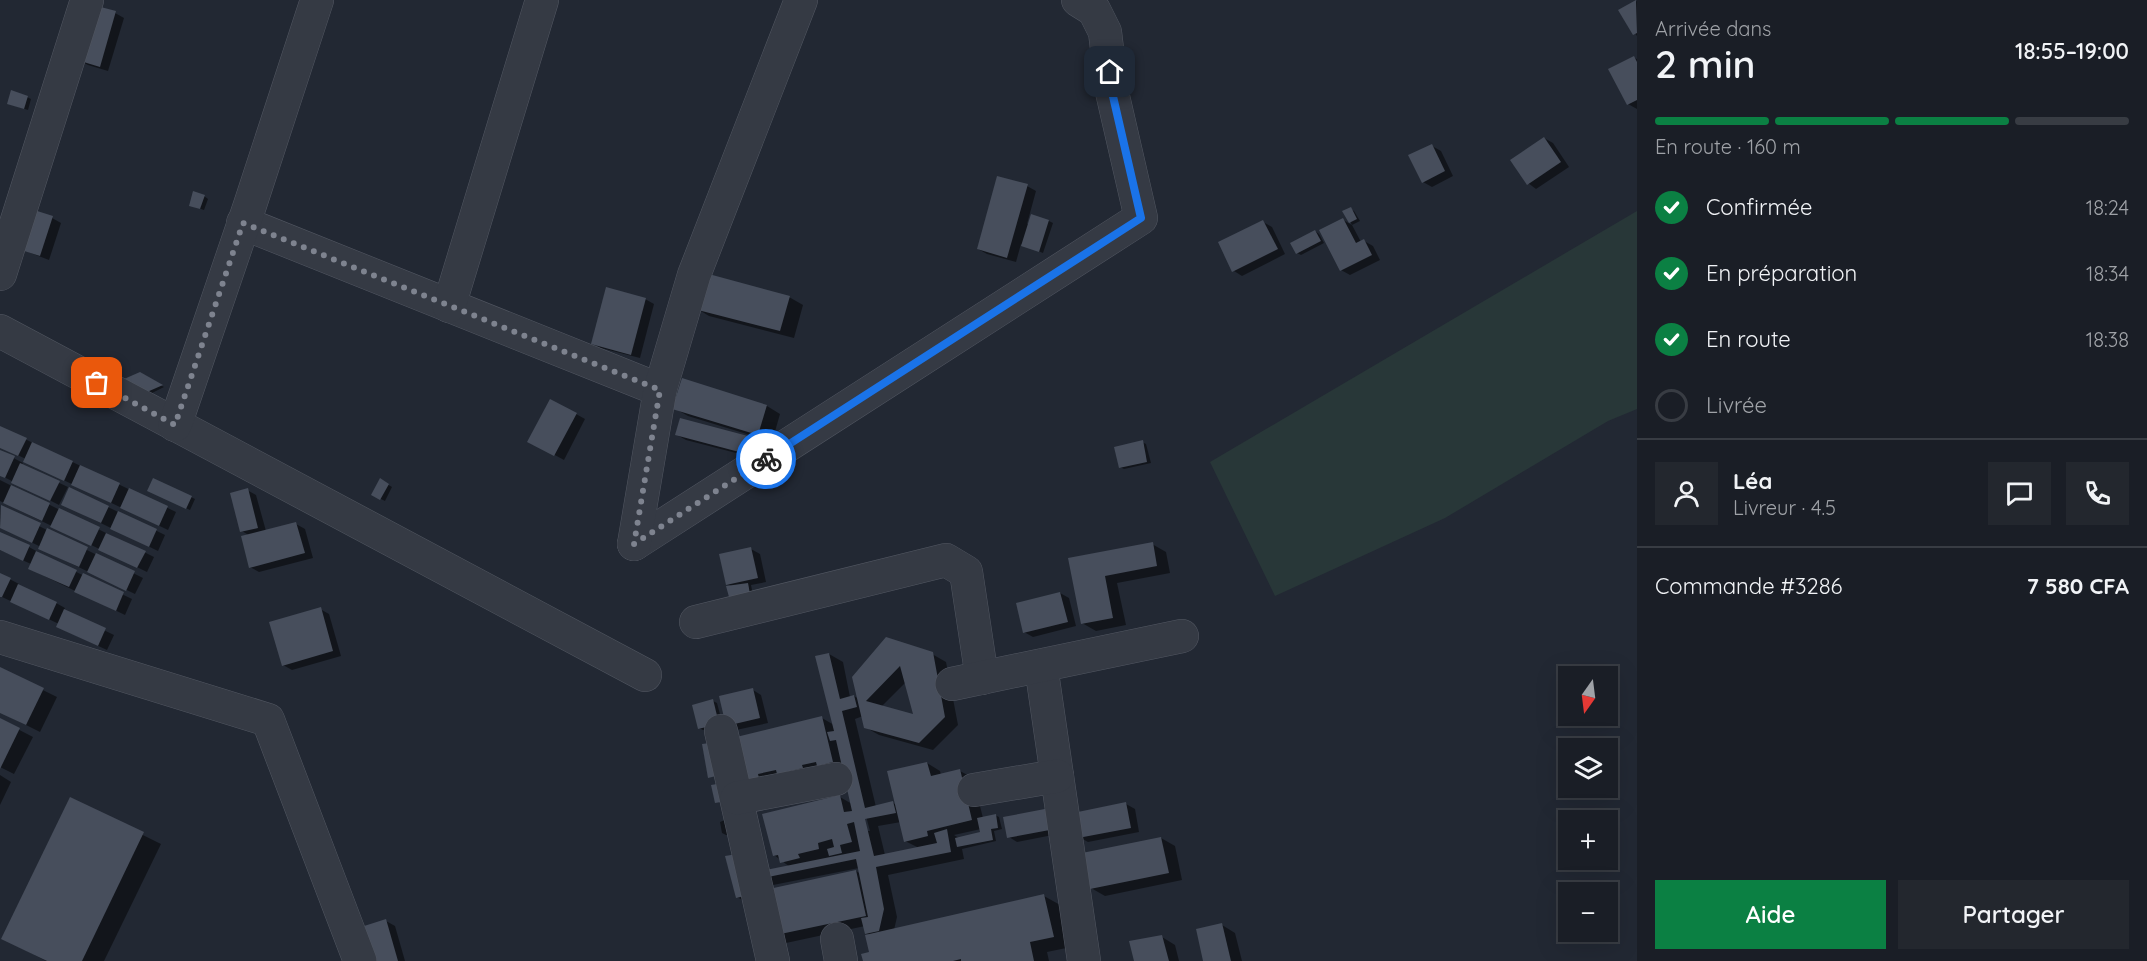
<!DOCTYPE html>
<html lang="fr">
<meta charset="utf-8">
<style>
:root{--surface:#1a1e26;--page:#23272e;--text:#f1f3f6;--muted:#9fa2a7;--line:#383c43;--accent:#0b8043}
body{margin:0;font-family:Quicksand,sans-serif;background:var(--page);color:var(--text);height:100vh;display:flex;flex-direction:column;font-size:22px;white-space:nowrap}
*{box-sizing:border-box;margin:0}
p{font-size:20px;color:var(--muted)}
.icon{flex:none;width:33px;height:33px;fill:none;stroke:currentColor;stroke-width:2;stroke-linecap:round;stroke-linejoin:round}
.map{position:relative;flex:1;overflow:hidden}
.details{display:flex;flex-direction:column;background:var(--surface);width:510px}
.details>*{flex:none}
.needle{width:39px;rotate:194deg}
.controls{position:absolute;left:1558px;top:666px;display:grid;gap:12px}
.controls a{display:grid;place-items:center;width:60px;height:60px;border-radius:0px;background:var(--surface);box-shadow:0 6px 24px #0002,0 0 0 2px var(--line);font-size:30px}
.pin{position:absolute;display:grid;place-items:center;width:51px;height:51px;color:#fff;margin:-26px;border-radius:12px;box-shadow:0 3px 9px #0006}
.courier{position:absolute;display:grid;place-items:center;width:60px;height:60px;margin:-30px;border:4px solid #1a73e8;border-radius:50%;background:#fff;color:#222;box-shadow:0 2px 8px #0007}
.overview em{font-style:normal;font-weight:600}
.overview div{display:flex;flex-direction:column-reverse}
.overview{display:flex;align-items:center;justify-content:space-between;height:102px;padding:0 18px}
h1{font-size:39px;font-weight:600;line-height:45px}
.bar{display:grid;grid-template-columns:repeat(4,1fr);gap:9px 6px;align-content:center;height:72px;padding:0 18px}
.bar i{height:8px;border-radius:4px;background:var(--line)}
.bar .current{background:var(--accent)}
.bar p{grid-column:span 4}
.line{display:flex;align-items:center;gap:15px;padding:0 18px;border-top:2px solid var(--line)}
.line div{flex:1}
.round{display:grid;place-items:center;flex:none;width:63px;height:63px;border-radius:0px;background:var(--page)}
ol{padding:0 18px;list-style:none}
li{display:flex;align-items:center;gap:18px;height:66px}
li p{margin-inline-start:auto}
li .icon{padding:6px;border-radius:50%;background:var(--accent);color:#fff;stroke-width:4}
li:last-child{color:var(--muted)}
li i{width:33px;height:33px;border:3px solid var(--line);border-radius:50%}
.button{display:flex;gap:12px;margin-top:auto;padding:12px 18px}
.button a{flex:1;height:69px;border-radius:0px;background:var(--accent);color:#fff;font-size:24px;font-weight:600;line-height:69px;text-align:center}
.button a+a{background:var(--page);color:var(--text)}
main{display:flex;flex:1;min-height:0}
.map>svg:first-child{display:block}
.green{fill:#283738}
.shadow{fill:#0007;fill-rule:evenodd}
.building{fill:#474e5c;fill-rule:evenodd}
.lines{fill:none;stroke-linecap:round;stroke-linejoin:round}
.minor-casing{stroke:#525762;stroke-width:34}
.minor{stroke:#353a44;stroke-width:33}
.done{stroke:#7e838f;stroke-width:6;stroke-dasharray:0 10.8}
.route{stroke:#1a73e8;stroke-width:8}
</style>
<main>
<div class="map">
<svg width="1637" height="961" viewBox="0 0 1637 961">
<rect width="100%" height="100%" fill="#222833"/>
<!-- green -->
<path class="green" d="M1637,211V409L1608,421L1445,518L1275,596L1210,462Z"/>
<!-- shadow -->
<g class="shadow">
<path d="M1637,1V36L1620,11Z"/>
<path d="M115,13L124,18L108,71L88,65L79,60Z"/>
<path d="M1634,58L1637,59V109L1628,104Z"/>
<path d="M27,97L31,99L28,110L9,104Z"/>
<path d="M1544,138L1553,143L1569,167L1536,189L1528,183Z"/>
<path d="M1432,146L1441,151L1453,176L1432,187L1423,182Z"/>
<path d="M1027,186L1036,191L1027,224L1049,221L1053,223L1043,253L1021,244L1016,262L987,254L978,249Z"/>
<path d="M204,196L208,199L204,210L195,207Z"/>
<path d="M1350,209L1354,211L1360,221L1352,225L1361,242L1364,241L1373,246L1380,260L1350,275L1341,270L1343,220L1352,225L1345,211Z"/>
<path d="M52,218L61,223L49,260L23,250Z"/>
<path d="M1263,222L1272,227L1285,254L1242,276L1234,271Z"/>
<path d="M1315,231L1319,234L1324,243L1301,255L1297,253Z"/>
<path d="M789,297L803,305L794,338L709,316L696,308Z"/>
<path d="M645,299L654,304L640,358L601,348L592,343Z"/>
<path d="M140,374L164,387L152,393L127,380Z"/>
<path d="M683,380L767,406L780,414L772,442L759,439L771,446L767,461L686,440L677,435L749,438L750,435L688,416L674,408Z"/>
<path d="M576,414L585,419L564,460L529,441Z"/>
<path d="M0,427L176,512L168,530L34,466L26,459L0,447Z"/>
<path d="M1142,442L1146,444L1151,463L1124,469L1120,467Z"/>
<path d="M0,451L23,463L21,465L68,487L59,505L0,475Z"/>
<path d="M0,480L154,557L147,572L0,501Z"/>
<path d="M380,480L392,487L385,501L373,495Z"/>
<path d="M247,490L256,495L266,531L296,524L305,529L313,558L259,572L250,567V536L242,531Z"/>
<path d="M153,493L191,497L195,499L190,510Z"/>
<path d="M1,507L143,578L135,594L49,553L41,547L0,527Z"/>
<path d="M108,507L165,535L158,551L72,509Z"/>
<path d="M0,533L29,547L38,552L37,553L132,599L125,615L38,573L31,564L0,550Z"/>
<path d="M1152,544L1166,552L1170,573L1117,583L1126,625L1096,631L1082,623L1070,560Z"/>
<path d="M751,549L760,554L766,582L751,585L753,595L727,584Z"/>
<path d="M0,574L19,584L18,586L56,603L65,608L64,611L114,635L107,650L66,631L59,624L0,596Z"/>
<path d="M1060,593L1069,598L1076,626L1033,637L1024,632Z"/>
<path d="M320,609L329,614L341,656L292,670L283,665Z"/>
<path d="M829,654L843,662L850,697L854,696L859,699L854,677L932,654L946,662L958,725L933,750L879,735L865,727L863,716L855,719L876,807L893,803L897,805L927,763L940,771L941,775L960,771L973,778L983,818L995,815L999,817L1002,829L994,831L996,841L962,849L964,859L888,875L897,917L894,930L1044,896L1062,906L1071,947L1047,952L1049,961H864L871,953V935L866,933L865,926L786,943L746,902L737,897L756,874L790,867L774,855L840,797L852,804L844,770L736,782L822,718L834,725ZM906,682L916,717L881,707ZM866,816L870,831H867L863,817ZM901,822L905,841L919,848L885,855L878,826ZM981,829V833L959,838L954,835ZM859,868L861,874L856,871L760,892L773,885Z"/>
<path d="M0,669L57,697L40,732L0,712Z"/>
<path d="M753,690L761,695L768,723L736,730L727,725Z"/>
<path d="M713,701L717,703L723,726L703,730L699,728Z"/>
<path d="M0,720L33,737L14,774L0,767Z"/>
<path d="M0,775L11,782L0,805Z"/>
<path d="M70,799L161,844L104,961H46L3,938Z"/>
<path d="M1126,804L1135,809L1139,832L1088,842L1079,837Z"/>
<path d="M1005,819L1063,833L1017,842L1009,837Z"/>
<path d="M725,820L731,834L726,835L722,833L720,822Z"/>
<path d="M1161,838L1175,846L1182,880L1105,896L1091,888Z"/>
<path d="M386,921L395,926L405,961H373Z"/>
<path d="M1222,925L1235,933L1242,961H1205Z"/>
<path d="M1162,937L1175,945L1179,961H1136Z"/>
</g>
<!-- building -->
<g class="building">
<path d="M1636,0L1637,33L1633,35L1618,10Z"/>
<path d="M93,5L116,11L100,67L77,60Z"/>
<path d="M1634,56L1637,62V100L1627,105L1608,69Z"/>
<path d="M11,90L28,96L24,109L7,104Z"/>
<path d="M1544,137L1561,162L1527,185L1510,160Z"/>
<path d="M1432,144L1445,171L1422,183L1408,155Z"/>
<path d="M997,176L1028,184L1007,258L977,249Z"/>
<path d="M193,191L205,195L200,209L189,206Z"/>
<path d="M1351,207L1357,219L1349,223L1342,211Z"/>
<path d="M34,210L53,216L40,256L21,250Z"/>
<path d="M1031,214L1049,220L1039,252L1021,246Z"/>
<path d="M1343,218L1356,243L1364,239L1372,255L1340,271L1319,230Z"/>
<path d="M1263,220L1278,249L1232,272L1218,242Z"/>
<path d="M1315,230L1321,241L1296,254L1290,243Z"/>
<path d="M705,273L790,296L780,331L694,309Z"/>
<path d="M606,287L646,298L631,355L591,344Z"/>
<path d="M140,372L163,385L147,392L124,379Z"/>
<path d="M682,378L767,405L758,435L672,409Z"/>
<path d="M550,399L577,413L554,456L527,442Z"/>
<path d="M680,418L763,440L758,457L675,435Z"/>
<path d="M0,426L27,438L18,456L0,448Z"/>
<path d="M1143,440L1147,462L1119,468L1114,447Z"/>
<path d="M32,442L73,461L64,481L23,462Z"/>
<path d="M0,450L15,456L5,478L0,476Z"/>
<path d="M20,463L60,481L50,501L11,483Z"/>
<path d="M80,465L120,483L111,503L71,485Z"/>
<path d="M153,478L192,496L186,509L147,491Z"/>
<path d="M380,478L389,484L380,500L371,495Z"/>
<path d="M11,485L50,503L42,521L3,503Z"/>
<path d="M69,487L109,506L101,523L61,505Z"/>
<path d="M129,488L168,506L159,526L120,508Z"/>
<path d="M248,488L258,528L240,532L230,493Z"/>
<path d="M1,505L41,523L32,543L0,528Z"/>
<path d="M59,508L100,527L91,546L50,527Z"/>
<path d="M118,511L157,529L149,547L110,529Z"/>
<path d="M296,522L305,553L249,568L241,536Z"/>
<path d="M47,528L88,547L79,567L38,549Z"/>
<path d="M0,532L30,545L23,561L0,550Z"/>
<path d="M106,533L146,551L137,568L98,550Z"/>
<path d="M1153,542L1157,566L1105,576L1113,618L1081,624L1068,558Z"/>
<path d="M751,547L758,578L726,585L719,554Z"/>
<path d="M36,551L77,570L69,587L28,569Z"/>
<path d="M96,553L135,571L126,591L87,572Z"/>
<path d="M0,573L11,578L2,597H0Z"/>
<path d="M83,573L124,592L116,611L74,592Z"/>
<path d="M748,583L750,594L729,597L726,586Z"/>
<path d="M18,584L57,602L49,620L10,602Z"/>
<path d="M1060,592L1068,622L1023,633L1016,603Z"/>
<path d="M321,607L333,651L282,666L269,622Z"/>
<path d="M64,609L106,628L98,646L56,627Z"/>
<path d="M886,637L933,652L945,717L919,743L864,728L852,677ZM900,666L913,714L866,701Z"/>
<path d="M829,653L840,699L854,695L857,707L842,711L865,808L893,801L896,813L865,819L874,856L937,843L934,833L947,829L951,852L876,867L884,909L879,931L865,934L861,918L868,917L856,859L758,879L756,872L860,851L854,822L847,824L852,842L840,845L842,853L829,856L827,849L834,847L832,839L818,843L819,849L798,854L800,858L780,863L778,855L773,856L762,814L840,795L844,812L852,811L836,740L830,741L827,732L834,731L815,656Z"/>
<path d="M0,667L44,688L26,725L0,713Z"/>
<path d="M753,688L760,718L726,726L719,696Z"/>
<path d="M713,699L719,724L698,729L692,705Z"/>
<path d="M822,716L833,762L817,766L816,762L802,765L803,768L777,774L776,770L758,774L759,778L735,783L724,740Z"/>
<path d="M0,718L20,728L0,769Z"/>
<path d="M710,743L716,776L708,778L702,744Z"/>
<path d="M927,762L931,776L960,769L972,820L927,831L928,836L904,842L887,771Z"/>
<path d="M717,784L721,802L715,803L711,785Z"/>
<path d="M70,797L144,832L82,961H47L1,939Z"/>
<path d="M1126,802L1131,828L1078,838L1073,813Z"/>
<path d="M1050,808L1055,829L1007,838L1003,817Z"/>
<path d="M996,814L998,828L991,829L993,840L957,847L955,838L980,832L977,818Z"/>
<path d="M1161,837L1169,873L1090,889L1082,853Z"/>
<path d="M743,853L754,894L736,898L725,856Z"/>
<path d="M856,870L866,916L771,936L760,891Z"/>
<path d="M1044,894L1054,937L1030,942L1034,961H961V959L953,961H863L861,954L869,952L865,935Z"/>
<path d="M386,919L398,961H371L361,927Z"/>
<path d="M1222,923L1231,961H1203L1196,929Z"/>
<path d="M1162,935L1169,961H1134L1129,941Z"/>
</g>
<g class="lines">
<!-- minor casing -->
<g class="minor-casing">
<g id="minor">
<path d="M243,223L660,390"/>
<path d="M0,274L87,0"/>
<path d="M449,306L542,0"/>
<path d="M0,331L645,675"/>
<path d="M175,425L250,205L317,0"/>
<path d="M634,544L1141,218L1112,92L1105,32L1094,10L1078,0"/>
<path d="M634,544L660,390L694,275L801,0"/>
<path d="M696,622L946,560L966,572L982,678"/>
<path d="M0,637L268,720L360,961"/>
<path d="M1041,666L1084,961"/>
<path d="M952,684L1182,636"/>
<path d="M721,731L773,961"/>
<path d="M974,790L1057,776"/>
<path d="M737,798L836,779"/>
<path d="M837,939L841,961"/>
</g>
</g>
<!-- minor -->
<use href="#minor" class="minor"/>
</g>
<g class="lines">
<!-- done -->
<path class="done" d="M97,383L175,425L243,223L660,390L634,544L766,459"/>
<!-- route -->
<path class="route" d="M766,459L1141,218L1112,92L1110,72"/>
</g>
</svg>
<div class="controls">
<a><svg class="needle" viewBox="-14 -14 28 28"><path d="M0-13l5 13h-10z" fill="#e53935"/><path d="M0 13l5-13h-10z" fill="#9fa2a7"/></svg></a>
<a><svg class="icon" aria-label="layers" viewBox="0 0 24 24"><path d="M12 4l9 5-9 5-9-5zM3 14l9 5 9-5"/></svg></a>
<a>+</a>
<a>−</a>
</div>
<div class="pin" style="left:97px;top:383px;background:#ea580c"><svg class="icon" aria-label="bag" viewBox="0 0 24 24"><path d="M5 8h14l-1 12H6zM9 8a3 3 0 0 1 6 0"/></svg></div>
<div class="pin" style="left:1110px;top:72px;background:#1f2937"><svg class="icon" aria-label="home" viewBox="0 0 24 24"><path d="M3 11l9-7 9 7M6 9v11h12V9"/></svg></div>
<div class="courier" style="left:766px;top:459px"><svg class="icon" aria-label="bike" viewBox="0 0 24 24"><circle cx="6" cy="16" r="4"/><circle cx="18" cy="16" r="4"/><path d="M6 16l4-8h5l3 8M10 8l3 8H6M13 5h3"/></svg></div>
</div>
<section class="details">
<div class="overview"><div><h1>2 min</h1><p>Arrivée dans</p></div><em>18:55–19:00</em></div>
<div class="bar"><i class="current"></i><i class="current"></i><i class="current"></i><i></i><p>En route · 160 m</p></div>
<ol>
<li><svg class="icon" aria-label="check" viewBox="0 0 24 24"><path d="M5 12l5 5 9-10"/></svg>Confirmée<p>18:24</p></li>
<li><svg class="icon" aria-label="check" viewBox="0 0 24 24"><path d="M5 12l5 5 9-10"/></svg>En préparation<p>18:34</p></li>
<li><svg class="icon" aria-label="check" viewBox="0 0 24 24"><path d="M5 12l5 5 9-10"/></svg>En route<p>18:38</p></li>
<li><i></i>Livrée</li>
</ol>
<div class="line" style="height:108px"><a class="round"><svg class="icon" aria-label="person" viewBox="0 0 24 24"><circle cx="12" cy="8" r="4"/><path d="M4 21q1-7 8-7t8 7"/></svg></a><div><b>Léa</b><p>Livreur · 4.5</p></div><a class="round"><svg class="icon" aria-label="chat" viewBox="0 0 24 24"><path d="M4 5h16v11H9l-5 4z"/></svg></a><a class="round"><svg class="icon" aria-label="phone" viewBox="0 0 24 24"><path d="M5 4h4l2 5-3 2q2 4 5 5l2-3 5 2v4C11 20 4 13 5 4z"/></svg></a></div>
<div class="line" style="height:78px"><div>Commande #3286</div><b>7 580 CFA</b></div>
<div class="button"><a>Aide</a><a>Partager</a></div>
</section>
</main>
